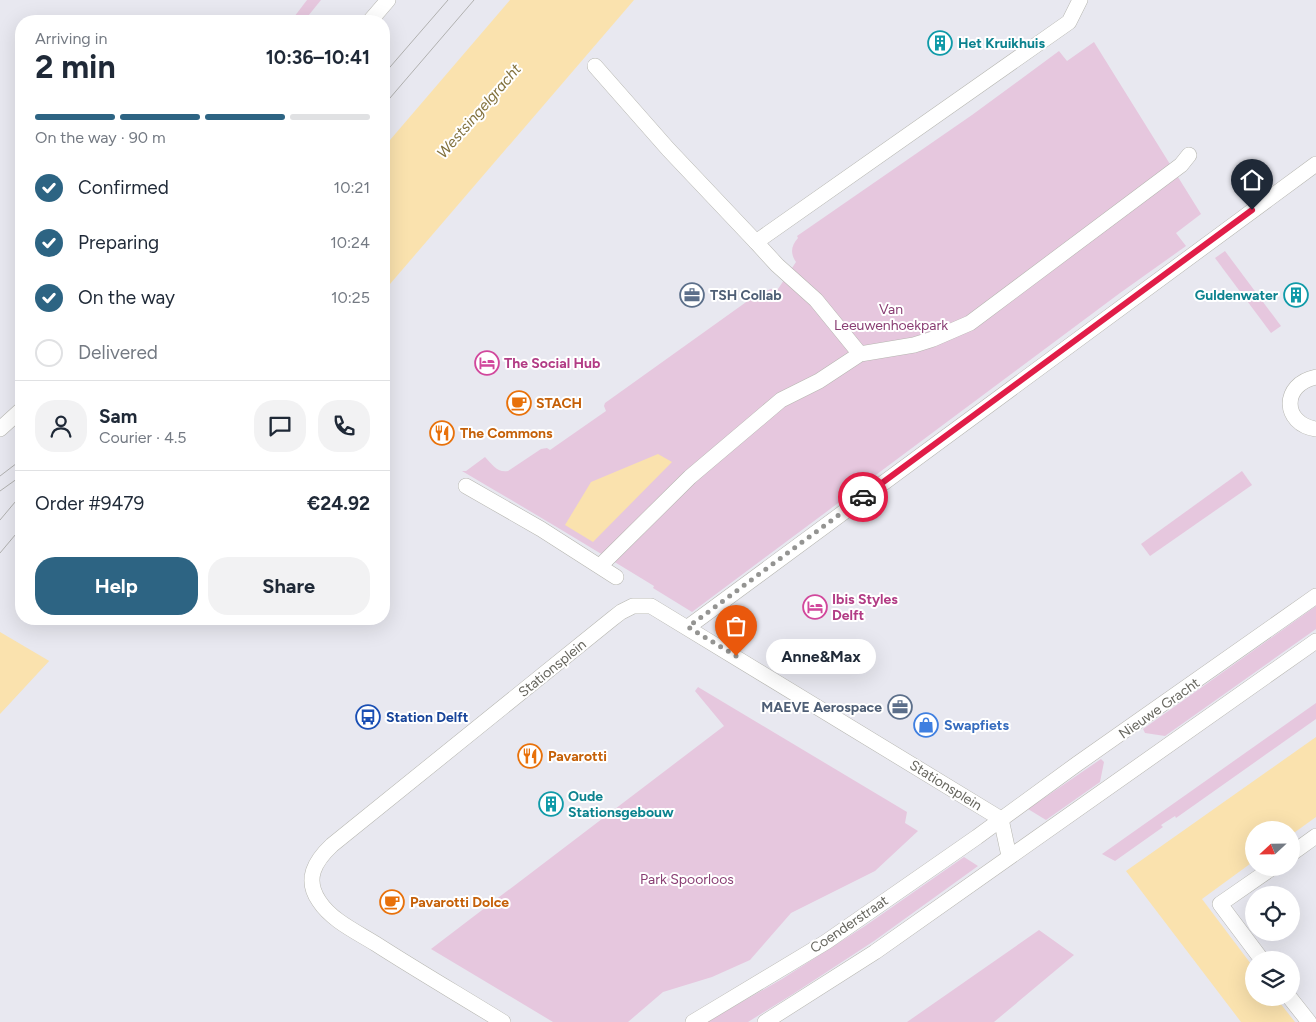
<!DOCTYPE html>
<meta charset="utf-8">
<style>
:root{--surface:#fff;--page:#f2f2f3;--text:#1f2937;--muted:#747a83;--line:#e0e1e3;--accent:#2d6483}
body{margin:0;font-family:Figtree,sans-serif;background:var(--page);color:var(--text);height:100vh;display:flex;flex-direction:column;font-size:19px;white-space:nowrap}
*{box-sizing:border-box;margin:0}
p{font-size:16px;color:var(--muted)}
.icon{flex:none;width:28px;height:28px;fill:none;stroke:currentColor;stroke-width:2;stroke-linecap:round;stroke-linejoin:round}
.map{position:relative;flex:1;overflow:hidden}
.sheet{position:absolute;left:15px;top:15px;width:375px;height:610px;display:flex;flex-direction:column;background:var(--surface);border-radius:20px;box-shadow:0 5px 20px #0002}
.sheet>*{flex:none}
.needle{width:32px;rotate:248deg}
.fabs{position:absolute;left:1245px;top:821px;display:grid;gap:10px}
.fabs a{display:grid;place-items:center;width:55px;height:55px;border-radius:50%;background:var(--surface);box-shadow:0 5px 20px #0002;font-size:25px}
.pin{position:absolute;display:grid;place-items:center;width:42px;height:42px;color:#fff;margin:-51px -21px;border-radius:50% 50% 50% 0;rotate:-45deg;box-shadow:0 0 5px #0007}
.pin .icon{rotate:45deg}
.courier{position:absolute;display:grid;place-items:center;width:50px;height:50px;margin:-25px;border:4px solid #e11d48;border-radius:50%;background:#fff;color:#222;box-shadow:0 1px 6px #0007}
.bubble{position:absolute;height:35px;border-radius:18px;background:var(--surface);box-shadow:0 5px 20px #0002;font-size:16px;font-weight:700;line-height:35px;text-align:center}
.headline em{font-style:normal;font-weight:700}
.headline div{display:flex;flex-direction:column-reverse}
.headline{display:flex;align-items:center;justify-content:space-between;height:85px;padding:0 20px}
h1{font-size:32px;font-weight:700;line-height:38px}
.bar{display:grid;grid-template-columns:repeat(4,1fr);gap:8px 5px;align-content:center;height:60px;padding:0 20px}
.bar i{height:6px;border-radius:4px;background:var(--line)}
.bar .current{background:var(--accent)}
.bar p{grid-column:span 4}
.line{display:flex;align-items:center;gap:12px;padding:0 20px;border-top:1px solid var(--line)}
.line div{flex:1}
.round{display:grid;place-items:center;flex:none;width:52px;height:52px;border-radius:20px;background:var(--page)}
ol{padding:0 20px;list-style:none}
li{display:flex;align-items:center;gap:15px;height:55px}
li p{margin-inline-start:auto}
li .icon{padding:5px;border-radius:50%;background:var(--accent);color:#fff;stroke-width:4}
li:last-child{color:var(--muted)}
li i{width:28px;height:28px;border:2px solid var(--line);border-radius:50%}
.cta{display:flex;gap:10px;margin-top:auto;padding:10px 20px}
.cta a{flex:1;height:58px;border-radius:20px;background:var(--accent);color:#fff;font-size:20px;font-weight:700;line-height:58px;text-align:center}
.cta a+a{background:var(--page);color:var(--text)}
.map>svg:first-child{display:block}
.green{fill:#e6c7de}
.water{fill:#fae2ae}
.pier{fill:#e8e8f0}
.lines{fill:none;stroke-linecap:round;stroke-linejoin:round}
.street-casing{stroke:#b6b6b0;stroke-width:16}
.secondary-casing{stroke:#b7b6b0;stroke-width:16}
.street{stroke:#fff;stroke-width:15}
.secondary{stroke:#fff;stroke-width:15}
.tram{stroke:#b1b1b0;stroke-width:1}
.done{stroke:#949492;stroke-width:5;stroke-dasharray:0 9}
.route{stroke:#e11d48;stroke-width:6}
.labels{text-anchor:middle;stroke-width:4;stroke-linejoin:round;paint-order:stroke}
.culture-label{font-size:14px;font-weight:bold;fill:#0d838f;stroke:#fff;text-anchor:start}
.service-label{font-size:14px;font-weight:bold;fill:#4e5e75;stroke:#fff;text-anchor:start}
.park-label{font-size:14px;fill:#893d73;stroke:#fff}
.hotel-label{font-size:14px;font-weight:bold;fill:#b23c85;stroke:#fff;text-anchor:start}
.food-label{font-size:14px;font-weight:bold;fill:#c56008;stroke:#fff;text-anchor:start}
.street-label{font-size:14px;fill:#67665f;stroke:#fff}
.transit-label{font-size:14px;font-weight:bold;fill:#164399;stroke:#fff;text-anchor:start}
.shop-label{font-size:14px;font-weight:bold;fill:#366cbe;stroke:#fff;text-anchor:start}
.water-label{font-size:15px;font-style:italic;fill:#81703b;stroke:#fff}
</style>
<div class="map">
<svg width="1316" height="1022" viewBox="0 0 1316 1022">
<rect width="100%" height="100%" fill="#e8e8f0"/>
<!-- green -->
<g class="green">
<path d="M307,0H321L304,21H291Z"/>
<path d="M1094,42L1201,214L1176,233L1186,246L1120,293L692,612L653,588L654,586C590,547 527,509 462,471H466L485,457C492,464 497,473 508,471L541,449L547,448L550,450L606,411L604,406L605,403L756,295L771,289H778L796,262C790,253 791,246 798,238L797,236L972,115L1059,51L1067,61Z"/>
<path d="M1225,251L1281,326L1271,333L1215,258Z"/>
<path d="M1242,471L1252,485L1150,556L1141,544Z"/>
<path d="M1316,606V629L1165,736L1145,733L1143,729Z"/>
<path d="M698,687L907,812L905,823L918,831L875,871L791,913L750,960L712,977L663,992L628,1022H553L431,949L724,726L695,691Z"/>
<path d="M1316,703V719L1176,818L1175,816L1161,825L1163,827L1115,861L1102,854Z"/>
<path d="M1101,759L1104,762L1100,782L1046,820L1028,809Z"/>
<path d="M964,857L978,866L874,941L793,994L748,1022H707L782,979L865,926Z"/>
<path d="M1039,930L1074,955L994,1022H907Z"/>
</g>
<!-- water -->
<g class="water">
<path d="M510,0H634L384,291V147Z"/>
<path d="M658,454L672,462L593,542L565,525L591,482Z"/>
<path d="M0,597L21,619H88L0,714Z"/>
<path d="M1316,737V817L1291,835V830H1254V861L1202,899L1254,968V998H1276L1295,1022H1241L1126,871Z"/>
</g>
<!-- pier -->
<path class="pier" d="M21,570V619H90L51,662L0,632V593Z"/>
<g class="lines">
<!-- street casing -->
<g class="street-casing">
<g id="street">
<path d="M370,21L388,0"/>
<path d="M595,66L668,149L756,242L1069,22L1080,0"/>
<path d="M756,242L777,265L816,300L860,354"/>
<path d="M1316,377C1281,384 1282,424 1316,429"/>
<path d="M0,429L21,410"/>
<path d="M466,486L541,529L616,577"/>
<path d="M600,566L690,477L781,400L819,381L860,354L914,345L933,339L970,323L1181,165L1189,155"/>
<path d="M688,627L1316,164"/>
<path d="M1291,854L1316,836"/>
<path d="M1262,960L1220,904L1272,868"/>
<path d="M1290,998L1309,1022"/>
<path d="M503,1022C461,996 418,971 376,944C357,932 332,921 319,901C304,879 315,861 332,845L612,619L621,612L633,606H651L1001,819L1009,856"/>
</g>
</g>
<!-- secondary casing -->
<g class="secondary-casing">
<g id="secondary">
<path d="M693,1022L826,942L977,837L1077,764L1316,596"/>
<path d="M765,1022L875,952L1316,641"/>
</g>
</g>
<!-- street -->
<use href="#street" class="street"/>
<!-- secondary -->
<use href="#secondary" class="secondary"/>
<!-- tram -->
<g class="tram">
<path d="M384,74L448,0"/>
<path d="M384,105L474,0"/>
<path d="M0,476L21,460"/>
<path d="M0,491L21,476"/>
<path d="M0,520L21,495"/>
<path d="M0,553L21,528"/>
</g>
</g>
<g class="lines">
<!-- done -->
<path class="done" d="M736,656L688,627L863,497"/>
<!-- route -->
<path class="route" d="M863,497L1252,210"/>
</g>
<!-- icons -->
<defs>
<g id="building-ring" transform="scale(1.25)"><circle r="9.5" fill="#fff" stroke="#0f9aa8" stroke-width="1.5"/><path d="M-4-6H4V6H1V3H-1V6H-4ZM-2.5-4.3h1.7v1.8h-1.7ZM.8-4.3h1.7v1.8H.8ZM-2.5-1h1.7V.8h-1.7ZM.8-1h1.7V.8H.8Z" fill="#0f9aa8"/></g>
<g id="office-ring" transform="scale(1.25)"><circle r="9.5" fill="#fff" stroke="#5c6f8a" stroke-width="1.5"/><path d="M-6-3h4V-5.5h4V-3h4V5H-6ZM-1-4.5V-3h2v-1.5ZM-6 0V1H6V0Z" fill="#5c6f8a"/></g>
<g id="hotel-ring" transform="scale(1.25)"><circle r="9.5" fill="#fff" stroke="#d1479c" stroke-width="1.5"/><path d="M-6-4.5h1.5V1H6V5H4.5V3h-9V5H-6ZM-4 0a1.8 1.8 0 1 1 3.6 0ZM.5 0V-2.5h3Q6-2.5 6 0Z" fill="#d1479c"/></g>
<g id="cafe-ring" transform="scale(1.25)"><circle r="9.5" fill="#fff" stroke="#e8710a" stroke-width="1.5"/><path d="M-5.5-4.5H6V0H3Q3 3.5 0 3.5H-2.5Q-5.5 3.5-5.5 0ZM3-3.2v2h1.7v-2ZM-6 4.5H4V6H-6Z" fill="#e8710a"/></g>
<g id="restaurant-ring" transform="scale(1.25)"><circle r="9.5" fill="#fff" stroke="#e8710a" stroke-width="1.5"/><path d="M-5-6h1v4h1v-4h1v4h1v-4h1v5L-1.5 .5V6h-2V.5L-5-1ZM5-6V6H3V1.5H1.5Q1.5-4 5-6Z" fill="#e8710a"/></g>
<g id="bus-ring" transform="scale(1.25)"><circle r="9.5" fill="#fff" stroke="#1a4fb4" stroke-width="1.5"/><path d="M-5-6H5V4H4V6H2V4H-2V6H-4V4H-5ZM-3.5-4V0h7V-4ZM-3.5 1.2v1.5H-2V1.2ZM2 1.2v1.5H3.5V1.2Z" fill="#1a4fb4"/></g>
<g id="shop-ring" transform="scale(1.25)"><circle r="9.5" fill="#fff" stroke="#3f7fe0" stroke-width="1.5"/><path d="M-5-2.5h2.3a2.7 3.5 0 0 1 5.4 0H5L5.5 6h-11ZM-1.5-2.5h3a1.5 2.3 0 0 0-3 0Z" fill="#3f7fe0"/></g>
</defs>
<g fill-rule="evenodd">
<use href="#building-ring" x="940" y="43"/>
<use href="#office-ring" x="692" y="295"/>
<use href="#building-ring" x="1296" y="295"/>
<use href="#hotel-ring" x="487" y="363"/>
<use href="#cafe-ring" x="519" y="403"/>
<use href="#restaurant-ring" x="442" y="433"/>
<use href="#hotel-ring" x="815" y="607"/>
<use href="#office-ring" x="900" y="707"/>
<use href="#bus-ring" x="368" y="717"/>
<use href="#shop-ring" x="926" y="725"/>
<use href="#restaurant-ring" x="530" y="756"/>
<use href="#building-ring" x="551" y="804"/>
<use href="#cafe-ring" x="392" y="902"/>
</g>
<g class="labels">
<!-- culture labels -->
<g class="culture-label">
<text x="958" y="48">Het Kruikhuis</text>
<text x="1278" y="300" text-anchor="end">Guldenwater</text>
<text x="568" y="801">Oude<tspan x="568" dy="16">Stationsgebouw</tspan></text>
</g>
<!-- service labels -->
<g class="service-label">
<text x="710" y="300">TSH Collab</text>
<text x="882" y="712" text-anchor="end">MAEVE Aerospace</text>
</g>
<!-- park labels -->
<g class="park-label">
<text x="891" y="314">Van<tspan x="891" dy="16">Leeuwenhoekpark</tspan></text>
<text x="687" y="884">Park Spoorloos</text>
</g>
<!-- hotel labels -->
<g class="hotel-label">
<text x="504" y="368">The Social Hub</text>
<text x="832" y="604">Ibis Styles<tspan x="832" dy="16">Delft</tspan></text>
</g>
<!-- food labels -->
<g class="food-label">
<text x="536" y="408">STACH</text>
<text x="460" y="438">The Commons</text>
<text x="548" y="761">Pavarotti</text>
<text x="410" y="907">Pavarotti Dolce</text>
</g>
<!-- street labels -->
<g class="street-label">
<text transform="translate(552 668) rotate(-39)" y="5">Stationsplein</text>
<text transform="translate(1159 708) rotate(-35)" y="5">Nieuwe Gracht</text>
<text transform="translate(946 785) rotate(32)" y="5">Stationsplein</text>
<text transform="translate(849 924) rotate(-34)" y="5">Coenderstraat</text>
</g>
<!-- transit labels -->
<g class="transit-label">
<text x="386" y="722">Station Delft</text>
</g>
<!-- shop labels -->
<g class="shop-label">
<text x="944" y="730">Swapfiets</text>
</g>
<!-- water labels -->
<g class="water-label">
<text transform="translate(479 111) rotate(-49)" y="5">Westsingelgracht</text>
</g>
</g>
</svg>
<div class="fabs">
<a><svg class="needle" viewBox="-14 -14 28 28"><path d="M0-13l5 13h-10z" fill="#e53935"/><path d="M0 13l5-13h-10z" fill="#747a83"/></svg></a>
<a><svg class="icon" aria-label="locate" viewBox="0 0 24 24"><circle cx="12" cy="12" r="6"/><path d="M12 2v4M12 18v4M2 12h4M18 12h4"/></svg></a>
<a><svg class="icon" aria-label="layers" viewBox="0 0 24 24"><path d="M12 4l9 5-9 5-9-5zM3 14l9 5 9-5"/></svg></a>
</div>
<div class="pin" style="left:736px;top:656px;background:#ea580c"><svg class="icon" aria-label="bag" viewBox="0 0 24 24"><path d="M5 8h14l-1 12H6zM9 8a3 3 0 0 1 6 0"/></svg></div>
<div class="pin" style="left:1252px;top:210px;background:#1f2937"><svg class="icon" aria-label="home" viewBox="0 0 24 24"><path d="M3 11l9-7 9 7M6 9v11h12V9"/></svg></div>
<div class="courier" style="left:863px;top:497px"><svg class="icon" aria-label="car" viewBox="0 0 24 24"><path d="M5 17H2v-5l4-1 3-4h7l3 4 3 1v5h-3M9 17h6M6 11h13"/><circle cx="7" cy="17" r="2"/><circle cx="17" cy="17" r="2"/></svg></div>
<div class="bubble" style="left:766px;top:639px;width:110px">Anne&amp;Max</div>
<section class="sheet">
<div class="headline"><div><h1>2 min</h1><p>Arriving in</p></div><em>10:36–10:41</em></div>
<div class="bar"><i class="current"></i><i class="current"></i><i class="current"></i><i></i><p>On the way · 90 m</p></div>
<ol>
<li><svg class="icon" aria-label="check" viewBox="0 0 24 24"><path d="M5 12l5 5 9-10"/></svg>Confirmed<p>10:21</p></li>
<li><svg class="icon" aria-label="check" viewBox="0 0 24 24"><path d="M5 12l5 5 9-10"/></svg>Preparing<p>10:24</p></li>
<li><svg class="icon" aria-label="check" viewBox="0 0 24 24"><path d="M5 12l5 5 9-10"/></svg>On the way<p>10:25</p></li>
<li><i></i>Delivered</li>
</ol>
<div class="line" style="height:90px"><a class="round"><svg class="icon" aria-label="person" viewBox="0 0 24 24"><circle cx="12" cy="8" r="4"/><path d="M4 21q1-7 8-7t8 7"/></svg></a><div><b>Sam</b><p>Courier · 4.5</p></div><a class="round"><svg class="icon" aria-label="chat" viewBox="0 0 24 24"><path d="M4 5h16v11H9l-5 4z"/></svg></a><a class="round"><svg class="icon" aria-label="phone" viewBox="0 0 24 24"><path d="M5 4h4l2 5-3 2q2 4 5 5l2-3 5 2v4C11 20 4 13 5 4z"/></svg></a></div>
<div class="line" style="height:65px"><div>Order #9479</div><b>€24.92</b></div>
<div class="cta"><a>Help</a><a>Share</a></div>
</section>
</div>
